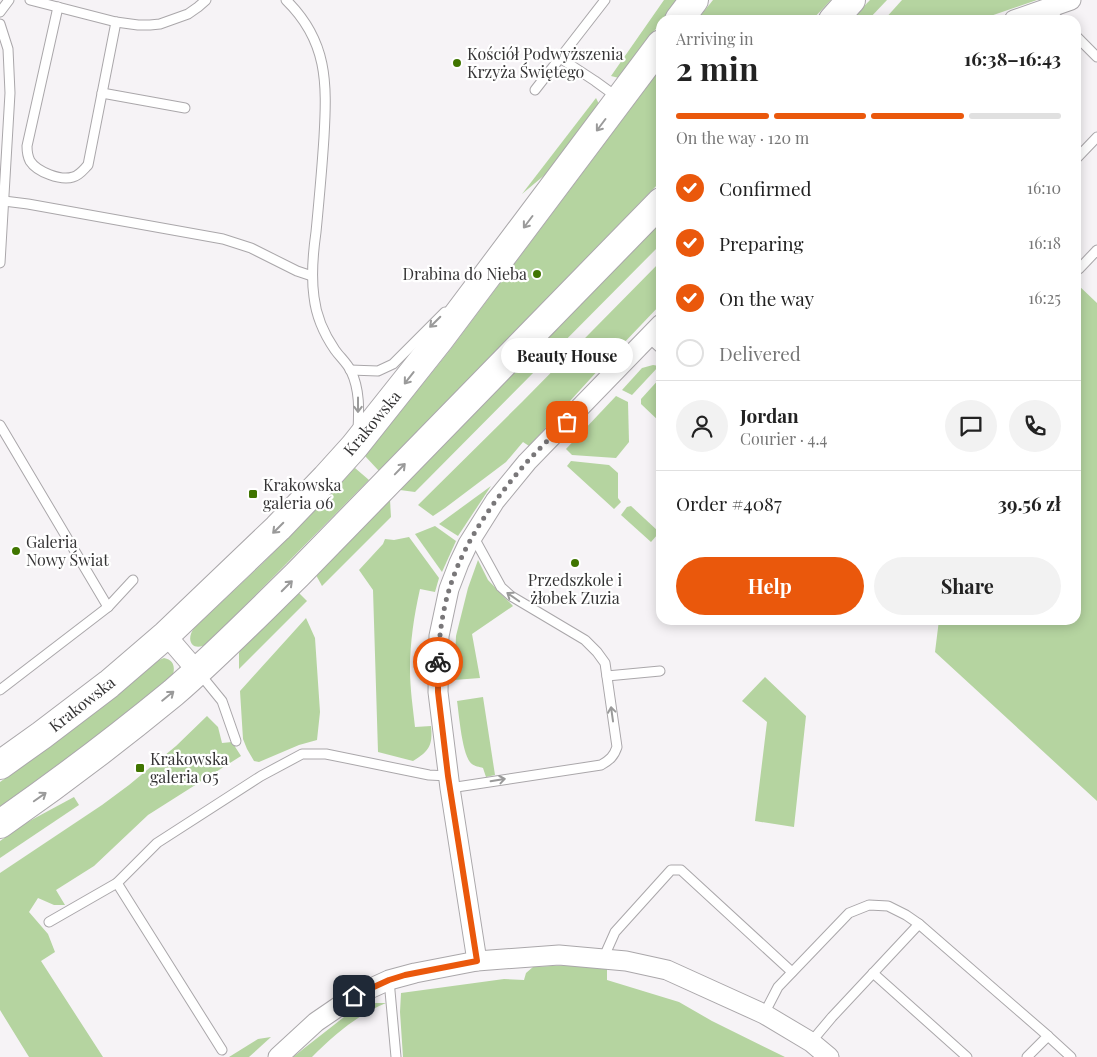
<!DOCTYPE html>
<meta charset="utf-8">
<style>
:root{--surface:#fff;--page:#f2f2f2;--text:#222;--muted:#767676;--line:#e0e0e0;--accent:#ea580c}
body{margin:0;font-family:"Playfair Display",serif;background:var(--page);color:var(--text);height:100vh;display:flex;flex-direction:column;font-size:19px;white-space:nowrap}
*{box-sizing:border-box;margin:0}
p{font-size:16px;color:var(--muted)}
.icon{flex:none;width:28px;height:28px;fill:none;stroke:currentColor;stroke-width:2;stroke-linecap:round;stroke-linejoin:round}
.map{position:relative;flex:1;overflow:hidden}
.drawer{position:absolute;left:656px;top:15px;width:425px;height:610px;display:flex;flex-direction:column;background:var(--surface);border-radius:15px;box-shadow:0 2px 12px #0003}
.drawer>*{flex:none}
.pin{position:absolute;display:grid;place-items:center;width:42px;height:42px;color:#fff;margin:-21px;border-radius:10px;box-shadow:0 2px 8px #0006}
.courier{position:absolute;display:grid;place-items:center;width:50px;height:50px;margin:-25px;border:4px solid #ea580c;border-radius:50%;background:#fff;color:#222;box-shadow:0 1px 6px #0007}
.bubble{position:absolute;height:35px;border-radius:18px;background:var(--surface);box-shadow:0 2px 12px #0003;font-size:16px;font-weight:700;line-height:35px;text-align:center}
.head em{font-style:normal;font-weight:700}
.head div{display:flex;flex-direction:column-reverse}
.head{display:flex;align-items:center;justify-content:space-between;height:85px;padding:0 20px}
h1{font-size:32px;font-weight:700;line-height:38px}
.bar{display:grid;grid-template-columns:repeat(4,1fr);gap:8px 5px;align-content:center;height:60px;padding:0 20px}
.bar i{height:6px;border-radius:4px;background:var(--line)}
.bar .selected{background:var(--accent)}
.bar p{grid-column:span 4}
.line{display:flex;align-items:center;gap:12px;padding:0 20px;border-top:1px solid var(--line)}
.line div{flex:1}
.round{display:grid;place-items:center;flex:none;width:52px;height:52px;border-radius:26px;background:var(--page)}
ol{padding:0 20px;list-style:none}
li{display:flex;align-items:center;gap:15px;height:55px}
li p{margin-inline-start:auto}
li .icon{padding:5px;border-radius:50%;background:var(--accent);color:#fff;stroke-width:4}
li:last-child{color:var(--muted)}
li i{width:28px;height:28px;border:2px solid var(--line);border-radius:50%}
.action{display:flex;gap:10px;margin-top:auto;padding:10px 20px}
.action a{flex:1;height:58px;border-radius:30px;background:var(--accent);color:#fff;font-size:20px;font-weight:700;line-height:58px;text-align:center}
.action a+a{background:var(--page);color:var(--text)}
.map>svg:first-child{display:block}
.green{fill:#b5d4a0}
.lines{fill:none;stroke-linecap:round;stroke-linejoin:round}
.lane-casing{stroke:#aaa7aa;stroke-width:11}
.street-casing{stroke:#aaa7aa;stroke-width:21}
.primary-casing{stroke:#aaa7aa;stroke-width:30}
.lane{stroke:#fff;stroke-width:9}
.street{stroke:#fff;stroke-width:19}
.primary{stroke:#fff;stroke-width:28}
.oneway{stroke:#9a9a9a}
.done{stroke:#797779;stroke-width:5;stroke-dasharray:0 9}
.route{stroke:#ea580c;stroke-width:6}
.poi-dot{fill:#407500;stroke:#fff;stroke-width:2}
.labels{text-anchor:middle;stroke-width:4.5;stroke-linejoin:round;paint-order:stroke}
.poi-label{font-size:16px;fill:#353435;stroke:#fff;text-anchor:start}
.street-label{font-size:16px;fill:#353435;stroke:#fff}
</style>
<div class="map">
<svg width="1097" height="1057" viewBox="0 0 1097 1057">
<rect width="100%" height="100%" fill="#f6f3f6"/>
<!-- green -->
<g class="green">
<path d="M664,0H678L663,20H661V22L619,78L611,76Z"/>
<path d="M713,0H831L812,20H697Z"/>
<path d="M870,0H887L868,20H851Z"/>
<path d="M902,0H1037L979,20H884Z"/>
<path d="M661,68V181L379,471L365,456L450,350Z"/>
<path d="M596,98L599,104L547,173L522,194Z"/>
<path d="M661,222V244L659,246L415,492L400,490Z"/>
<path d="M661,261V304L601,367L529,446L523,442L506,462L445,508L433,516L418,505L522,402Z"/>
<path d="M1076,283L1097,303V801L935,652L939,620H1076Z"/>
<path d="M653,365L659,366L632,395L622,390L642,368Z"/>
<path d="M661,377V423L641,404V399Z"/>
<path d="M616,396L628,402L629,442L616,458L572,455L566,449Z"/>
<path d="M571,461L609,465L618,473V498L621,502L614,509L567,466Z"/>
<path d="M355,468L369,480L207,644C193,652 185,641 194,628L263,563L301,525Z"/>
<path d="M491,486L458,536L439,524Z"/>
<path d="M390,500L391,517L322,586L316,575Z"/>
<path d="M631,506L658,531V534L651,542L621,515L627,507Z"/>
<path d="M435,526L456,541L442,572L415,534Z"/>
<path d="M409,537L439,578L435,592L420,589C414,616 410,642 410,669C410,689 413,708 415,727L431,726C433,746 429,751 413,761L378,752L373,590L359,570L383,544L385,539L394,540Z"/>
<path d="M478,560L488,580L513,606L472,634L480,678L454,680L456,636L468,588Z"/>
<path d="M298,592L307,601L239,669V653L241,649Z"/>
<path d="M306,618L315,638L320,712L317,740L299,745L259,762L254,761L247,749L243,739L240,691Z"/>
<path d="M164,658C174,660 175,667 173,675L112,725L0,807V782C55,744 108,703 159,660Z"/>
<path d="M765,677L806,716L794,827L755,821L767,722L742,701Z"/>
<path d="M483,697L495,775L486,777L483,768C480,767 474,766 472,764C462,757 459,713 457,701Z"/>
<path d="M207,716L218,727L222,743L232,742L241,756L148,815L94,866L56,890L65,905H54L38,898L29,912L48,934L55,952L41,961L103,1057H29L0,1010V873L102,805L129,785L176,746Z"/>
<path d="M74,797L79,805L0,858V841L24,824Z"/>
<path d="M569,965L607,969V980L679,1002L712,1021L785,1057H403L400,1012L401,993L504,979L524,980L526,973L533,967Z"/>
<path d="M362,1003H386C357,1015 334,1035 312,1057H293Z"/>
<path d="M271,1037L249,1057H229L258,1039Z"/>
</g>
<g class="lines">
<!-- lane casing -->
<g class="lane-casing">
<g id="lane">
<path d="M30,0L116,22L138,25H150L160,24L188,14L198,7L206,0"/>
<path d="M286,0C328,41 327,83 324,137C322,169 319,201 316,232C313,253 311,276 314,297C316,315 324,334 335,350C340,357 347,363 351,371C360,390 359,410 358,431"/>
<path d="M605,0L560,58L595,81L617,97"/>
<path d="M58,7L27,146C27,151 28,157 30,161C37,172 61,181 73,177C80,175 83,170 88,165L116,22"/>
<path d="M1048,9L1059,20"/>
<path d="M0,12L9,0"/>
<path d="M0,24L8,49L10,93L0,263"/>
<path d="M1076,36L1097,57"/>
<path d="M535,90L560,58"/>
<path d="M102,93L185,108"/>
<path d="M1076,159L1097,137"/>
<path d="M4,201L28,204L223,239L251,248L297,271L312,276"/>
<path d="M1079,269L1097,250"/>
<path d="M649,338L661,349"/>
<path d="M350,370L378,371L393,364L445,312"/>
<path d="M0,425L108,607"/>
<path d="M200,674L222,701L236,741"/>
<path d="M607,676L660,671"/>
<path d="M0,690L108,607L133,580"/>
<path d="M450,788L601,765C610,760 614,756 617,747L605,663L597,652L585,640L511,596L501,587L473,536"/>
<path d="M117,883L222,1050"/>
<path d="M49,922L117,883L157,843L261,776L302,754H326L429,775L448,776"/>
<path d="M603,959L615,932L671,870H681L792,972"/>
<path d="M873,973L967,1057"/>
<path d="M389,980L396,1057"/>
<path d="M764,1014L778,987L849,913L869,905L888,906L906,915L919,924L1048,1036L1071,1057"/>
<path d="M811,1042L832,1017L919,924"/>
<path d="M1027,1057L1048,1036"/>
</g>
</g>
<!-- street casing -->
<g class="street-casing">
<g id="street">
<path d="M1014,20L1071,0"/>
<path d="M166,635L197,671"/>
<path d="M477,961L450,788L438,692L439,636L449,589L459,563L468,544L495,501L527,462L661,324"/>
<path d="M278,1057L316,1022L354,996L389,980L415,973L477,961L559,955L626,961L667,970L764,1014L811,1042L829,1057"/>
</g>
</g>
<!-- primary casing -->
<g class="primary-casing">
<g id="primary">
<path d="M679,20L694,0"/>
<path d="M833,20L851,0"/>
<path d="M0,765L42,735L109,684L166,635L278,528L326,478L354,447L439,340L661,44"/>
<path d="M0,824C59,783 117,739 173,693C216,656 256,615 297,575L661,202"/>
</g>
</g>
<!-- lane -->
<use href="#lane" class="lane"/>
<!-- street -->
<use href="#street" class="street"/>
<!-- primary -->
<use href="#primary" class="primary"/>
</g>
<!-- one-way arrows -->
<defs><path id="oneway-shaft" d="M-6 0H5M1.5-3L5.5 0L1.5 3" fill="none" stroke-width="1.6" stroke-linecap="round" stroke-linejoin="round" transform="scale(1.25)"/></defs>
<g class="oneway">
<use href="#oneway-shaft" transform="translate(601 125) rotate(127)"/>
<use href="#oneway-shaft" transform="translate(528 222) rotate(127)"/>
<use href="#oneway-shaft" transform="translate(435 322) rotate(135)"/>
<use href="#oneway-shaft" transform="translate(409 378) rotate(128)"/>
<use href="#oneway-shaft" transform="translate(358 405) rotate(90)"/>
<use href="#oneway-shaft" transform="translate(400 469) rotate(-46)"/>
<use href="#oneway-shaft" transform="translate(278 528) rotate(135)"/>
<use href="#oneway-shaft" transform="translate(287 586) rotate(-45)"/>
<use href="#oneway-shaft" transform="translate(513 597) rotate(-145)"/>
<use href="#oneway-shaft" transform="translate(168 696) rotate(-39)"/>
<use href="#oneway-shaft" transform="translate(612 714) rotate(-98)"/>
<use href="#oneway-shaft" transform="translate(498 780) rotate(-9)"/>
<use href="#oneway-shaft" transform="translate(40 797) rotate(-35)"/>
</g>
<g class="lines">
<!-- done -->
<path class="done" d="M438,662C439,638 442,613 449,590C463,543 494,500 526,463C539,449 553,435 567,422"/>
<!-- route -->
<path class="route" d="M354,996L389,980L405,975L477,961L448,776L438,692V662"/>
</g>
<!-- markers -->
<g class="poi-dot">
<circle cx="457" cy="63" r="5"/>
<circle cx="537" cy="274" r="5"/>
<rect x="248" y="489" width="10" height="10" rx="2.5"/>
<circle cx="16" cy="551" r="5"/>
<circle cx="575" cy="563" r="5"/>
<rect x="135" y="763" width="10" height="10" rx="2.5"/>
</g>
<g class="labels">
<!-- poi labels -->
<g class="poi-label">
<text x="467" y="60">Kościół Podwyższenia<tspan x="467" dy="18">Krzyża Świętego</tspan></text>
<text x="527" y="280" text-anchor="end">Drabina do Nieba</text>
<text x="263" y="491">Krakowska<tspan x="263" dy="18">galeria 06</tspan></text>
<text x="26" y="548">Galeria<tspan x="26" dy="18">Nowy Świat</tspan></text>
<text x="575" y="586" text-anchor="middle">Przedszkole i<tspan x="575" dy="18">żłobek Zuzia</tspan></text>
<text x="150" y="765">Krakowska<tspan x="150" dy="18">galeria 05</tspan></text>
</g>
<!-- street labels -->
<g class="street-label">
<text transform="translate(372 423) rotate(-50)" y="6">Krakowska</text>
<text transform="translate(82 704) rotate(-38)" y="6">Krakowska</text>
</g>
</g>
</svg>
<div class="pin" style="left:567px;top:422px;background:#ea580c"><svg class="icon" aria-label="bag" viewBox="0 0 24 24"><path d="M5 8h14l-1 12H6zM9 8a3 3 0 0 1 6 0"/></svg></div>
<div class="pin" style="left:354px;top:996px;background:#1f2937"><svg class="icon" aria-label="home" viewBox="0 0 24 24"><path d="M3 11l9-7 9 7M6 9v11h12V9"/></svg></div>
<div class="courier" style="left:438px;top:662px"><svg class="icon" aria-label="bike" viewBox="0 0 24 24"><circle cx="6" cy="16" r="4"/><circle cx="18" cy="16" r="4"/><path d="M6 16l4-8h5l3 8M10 8l3 8H6M13 5h3"/></svg></div>
<div class="bubble" style="left:501px;top:338px;width:132px">Beauty House</div>
<section class="drawer">
<div class="head"><div><h1>2 min</h1><p>Arriving in</p></div><em>16:38–16:43</em></div>
<div class="bar"><i class="selected"></i><i class="selected"></i><i class="selected"></i><i></i><p>On the way · 120 m</p></div>
<ol>
<li><svg class="icon" aria-label="check" viewBox="0 0 24 24"><path d="M5 12l5 5 9-10"/></svg>Confirmed<p>16:10</p></li>
<li><svg class="icon" aria-label="check" viewBox="0 0 24 24"><path d="M5 12l5 5 9-10"/></svg>Preparing<p>16:18</p></li>
<li><svg class="icon" aria-label="check" viewBox="0 0 24 24"><path d="M5 12l5 5 9-10"/></svg>On the way<p>16:25</p></li>
<li><i></i>Delivered</li>
</ol>
<div class="line" style="height:90px"><a class="round"><svg class="icon" aria-label="person" viewBox="0 0 24 24"><circle cx="12" cy="8" r="4"/><path d="M4 21q1-7 8-7t8 7"/></svg></a><div><b>Jordan</b><p>Courier · 4.4</p></div><a class="round"><svg class="icon" aria-label="chat" viewBox="0 0 24 24"><path d="M4 5h16v11H9l-5 4z"/></svg></a><a class="round"><svg class="icon" aria-label="phone" viewBox="0 0 24 24"><path d="M5 4h4l2 5-3 2q2 4 5 5l2-3 5 2v4C11 20 4 13 5 4z"/></svg></a></div>
<div class="line" style="height:65px"><div>Order #4087</div><b>39.56 zł</b></div>
<div class="action"><a>Help</a><a>Share</a></div>
</section>
</div>
